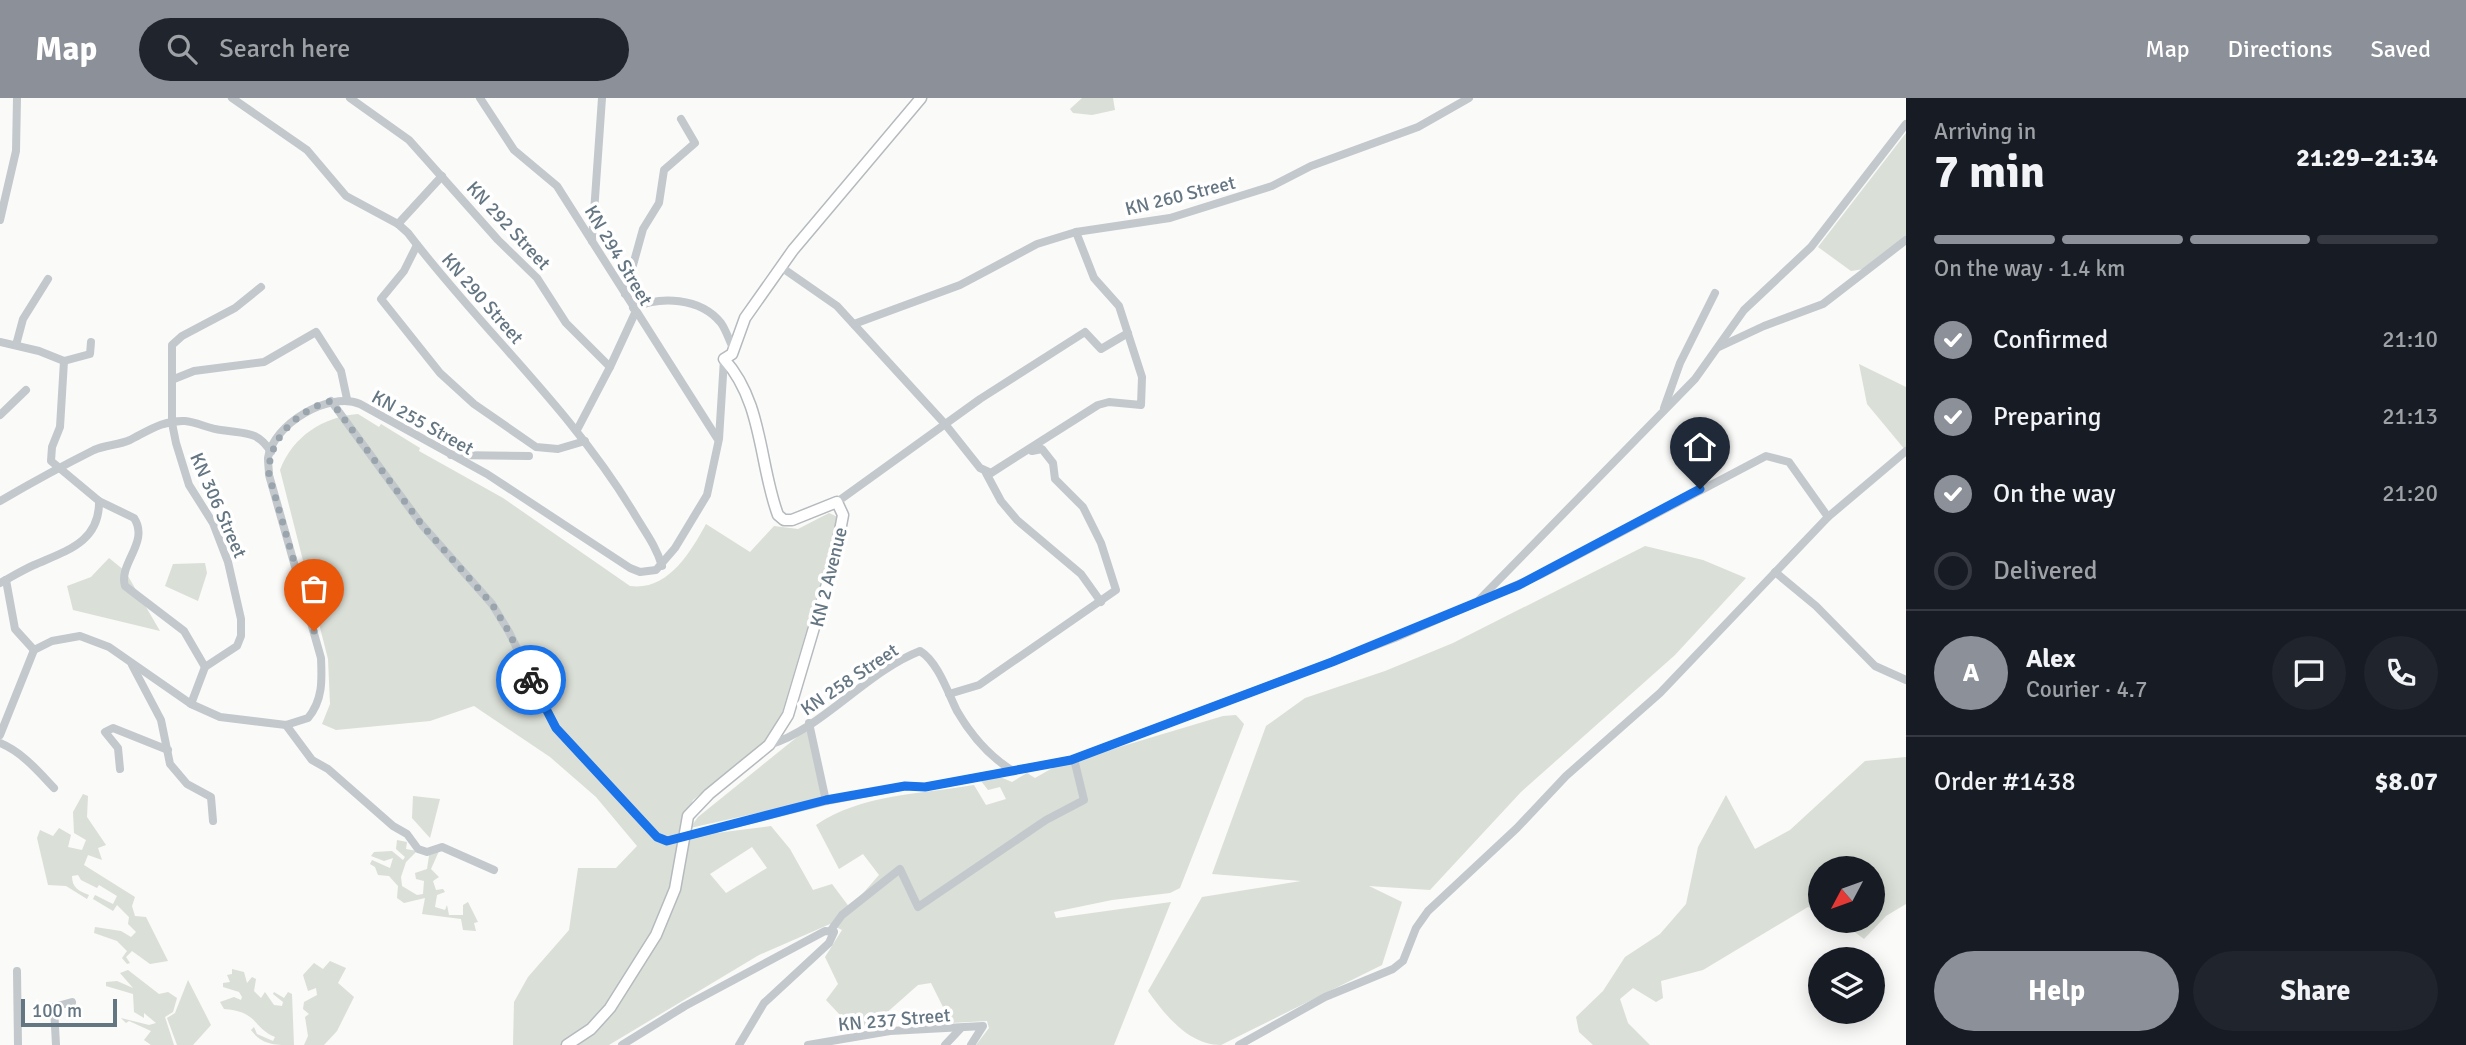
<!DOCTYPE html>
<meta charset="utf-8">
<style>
:root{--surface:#171b24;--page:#20242c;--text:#f1f3f6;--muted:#9ea1a6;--line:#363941;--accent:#8c9099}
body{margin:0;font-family:Signika,sans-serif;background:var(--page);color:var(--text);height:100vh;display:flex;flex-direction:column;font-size:26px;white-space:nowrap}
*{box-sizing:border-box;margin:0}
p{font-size:23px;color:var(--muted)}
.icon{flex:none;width:38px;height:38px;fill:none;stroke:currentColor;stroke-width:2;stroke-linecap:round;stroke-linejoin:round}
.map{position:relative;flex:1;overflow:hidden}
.drawer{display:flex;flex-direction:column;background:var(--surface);width:560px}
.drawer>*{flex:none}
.needle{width:46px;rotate:229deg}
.fabs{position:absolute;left:1808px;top:758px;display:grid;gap:14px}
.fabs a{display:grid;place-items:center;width:77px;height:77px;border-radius:50%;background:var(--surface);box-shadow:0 4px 18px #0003;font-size:35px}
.scale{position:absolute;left:21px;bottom:18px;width:96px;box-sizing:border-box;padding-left:7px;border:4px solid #657683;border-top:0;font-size:19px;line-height:24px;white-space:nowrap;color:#657683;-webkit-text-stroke:5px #fff;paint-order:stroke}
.pin{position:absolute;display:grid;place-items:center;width:60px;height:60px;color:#fff;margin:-72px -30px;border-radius:50% 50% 50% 0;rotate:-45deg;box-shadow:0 0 7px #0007}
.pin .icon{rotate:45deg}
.courier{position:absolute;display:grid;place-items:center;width:70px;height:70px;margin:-35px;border:5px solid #1a73e8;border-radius:50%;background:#fff;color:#222;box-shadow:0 2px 9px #0007}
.summary em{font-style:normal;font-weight:700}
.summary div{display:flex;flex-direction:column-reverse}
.summary{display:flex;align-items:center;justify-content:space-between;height:119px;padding:0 28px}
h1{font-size:46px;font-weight:700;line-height:52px}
.bar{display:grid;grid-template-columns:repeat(4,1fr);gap:10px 7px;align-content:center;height:84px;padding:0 28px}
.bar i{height:9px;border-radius:5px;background:var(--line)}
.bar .current{background:var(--accent)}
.bar p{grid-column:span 4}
.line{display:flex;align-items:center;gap:18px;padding:0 28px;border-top:2px solid var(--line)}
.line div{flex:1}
.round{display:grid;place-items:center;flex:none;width:74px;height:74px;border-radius:37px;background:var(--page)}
ol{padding:0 28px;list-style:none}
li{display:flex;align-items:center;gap:21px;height:77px}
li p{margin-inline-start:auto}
li .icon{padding:7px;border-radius:50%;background:var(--accent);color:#fff;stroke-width:4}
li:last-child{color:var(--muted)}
li i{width:38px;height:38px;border:4px solid var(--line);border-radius:50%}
.action{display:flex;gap:14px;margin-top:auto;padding:14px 28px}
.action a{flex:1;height:80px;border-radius:42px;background:var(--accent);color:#fff;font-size:28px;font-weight:700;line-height:80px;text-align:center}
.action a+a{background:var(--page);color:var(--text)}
header{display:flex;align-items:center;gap:42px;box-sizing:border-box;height:98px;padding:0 35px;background:var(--accent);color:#fff}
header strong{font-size:33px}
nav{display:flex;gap:38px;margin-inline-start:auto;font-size:24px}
.search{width:490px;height:63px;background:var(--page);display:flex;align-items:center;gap:18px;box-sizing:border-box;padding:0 24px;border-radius:38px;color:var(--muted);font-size:26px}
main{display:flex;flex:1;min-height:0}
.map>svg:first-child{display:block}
.green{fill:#dadfd7;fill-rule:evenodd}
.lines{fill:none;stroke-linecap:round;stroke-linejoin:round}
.major-casing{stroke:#b5babe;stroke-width:13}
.minor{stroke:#c3c8cc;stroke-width:8}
.major{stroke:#fff;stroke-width:10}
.done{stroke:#99a4ac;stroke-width:7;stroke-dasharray:0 12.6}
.route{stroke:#1a73e8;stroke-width:9}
.labels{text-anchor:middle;stroke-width:7;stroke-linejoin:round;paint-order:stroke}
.street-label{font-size:19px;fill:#657683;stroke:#fff}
</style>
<header>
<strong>Map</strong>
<div class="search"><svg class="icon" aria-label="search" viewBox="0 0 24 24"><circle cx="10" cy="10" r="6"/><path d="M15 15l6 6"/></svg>Search here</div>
<nav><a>Map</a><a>Directions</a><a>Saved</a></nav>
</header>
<main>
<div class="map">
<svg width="1906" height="947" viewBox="0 0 1906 947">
<rect width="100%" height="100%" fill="#fafaf8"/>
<!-- green -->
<g class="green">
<path d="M1082,0H1113L1115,12L1092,17L1073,15L1070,11Z"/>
<path d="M1906,35V140L1864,171L1851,173L1818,149Z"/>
<path d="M1859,266L1906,289V353L1867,306Z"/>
<path d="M358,316L379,329L381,326L420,350L419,353L503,400L630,488C668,493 690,455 706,426L750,454L774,428L798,431L829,415L840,420L778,628L768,642L693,702L676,740L771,728L790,751L813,792L832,786L850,810L879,777L863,756L839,771L816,727C861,696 922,696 974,687L986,707L1006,701L1000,689L988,692L981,683L1000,679L1012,684L1027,675L1035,680L1056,668L1223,618L1236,617L1244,626L1180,790L1170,795L1112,802L1054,814L1056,820L1171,804L1114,947H976L989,930L987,923L951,925L931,885L918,887L875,925L853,931L826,902L838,886L825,859L842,832L830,826L759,857L609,947H513L514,904L528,879L569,832L578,770H616L637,748L596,699L550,659L474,608L430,623L336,632L322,626L330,606L328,561L280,372C293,338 323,319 358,316ZM752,749L767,770L726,795L710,776Z"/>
<path d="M1645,448L1703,462L1746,480L1675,557L1521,694L1430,792L1369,788L1402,804L1382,867L1221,947C1189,947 1165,917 1148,893L1202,799L1301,783L1212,776L1266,628L1305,600L1385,573L1453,545Z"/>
<path d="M109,460L125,473L160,533L73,512L67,488L91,479Z"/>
<path d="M205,465L207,475L198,503L165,488L173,466Z"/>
<path d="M807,631L824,700L690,730L698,719Z"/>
<path d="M1906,659V806L1886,818L1864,841L1840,823L1872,822V770H1820V814L1808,809L1703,872L1661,883L1663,900L1656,904L1633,890L1620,901L1628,925L1650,947H1593L1579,934L1576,919L1603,893L1625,859L1660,836L1686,806L1698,749L1726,697L1755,751L1790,732L1865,663Z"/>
<path d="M83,696L88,698L87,719L106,747L98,750L102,762L88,757L84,767L135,799L132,808L135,818L146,819L168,863L150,866L132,853L126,859L130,865L127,866L122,860L127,853L117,843L94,835L95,829L121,833L131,839L136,834L128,826L129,819L117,807L113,813L93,801L95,797L113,806L117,798L99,787L97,790L81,782L78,777L72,778C72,790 79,793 89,797L87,801L66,788L48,787L37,740L40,732L53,738L59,730L71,737L68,749L82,752L86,742L74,735L73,714Z"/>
<path d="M413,698L440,701L430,740L412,720Z"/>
<path d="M397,742L407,744L406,751L417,753L406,764L401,779L402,788L417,797L423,796L424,783L416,781L415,775L427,771L430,751L439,753L431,771L439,779L433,783L436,792L443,791L445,794L437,797L435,809L445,812L447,807L449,817H463V807L468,804L478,824L474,825L476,833L463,832L461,821L422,816L425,800L404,805L397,800L398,788L389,778L378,777L375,769L370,766L372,762L390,770L393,760L384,763L371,758L374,754L392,753L403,762L405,759L396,751Z"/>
<path d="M330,863L346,870L338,885L354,899L337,933L324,947H304L308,938L305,919L309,916L303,911L304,904L317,897L316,890L308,893L303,877L314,865L323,871Z"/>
<path d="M232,871L244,874L247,885L252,879L256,881L254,893L261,900L265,894L274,907L282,908L283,904L273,896L274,894L284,900L288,894L292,896L294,947C275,947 262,947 251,932L254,929L257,936L273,943L275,939C252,929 259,914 224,911L220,904L234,899L241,902L242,899L239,894L223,889V885L230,884L227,877L232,876Z"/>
<path d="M128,872L159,896L168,894L177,900L173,914L165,919L174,947H151L144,942L151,933L129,923L126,925L121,920L149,927L156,925L144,915V920L134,914L133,896L106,888V884L117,883L133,890L120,875Z"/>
<path d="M188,882L211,927L193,947H177L167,920L175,915Z"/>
</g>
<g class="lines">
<!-- major casing -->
<g class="major-casing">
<path id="major" d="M567,947L591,931L610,910L656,837L675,791L688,718L709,696L769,647L788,617L835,459L843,417L837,404L792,422H784L778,417C759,366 763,304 724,261L732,256L745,220L793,152L921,0"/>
</g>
<!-- minor -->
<g class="minor">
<path d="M232,0L307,52L346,98L398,126L408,135C480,230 570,310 632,412C643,431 656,447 662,468"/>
<path d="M350,0L409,42L498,142L537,180L566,225L610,269L577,332"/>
<path d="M480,0L514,52L557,88L717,340"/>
<path d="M0,122L16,53L17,0"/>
<path d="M398,126L442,78"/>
<path d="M592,143L602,0"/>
<path d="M417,147L404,173L381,201L440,275L474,306L536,349L558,351L585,343"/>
<path d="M781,169L837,208L945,326L980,370L991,375L1098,307L1109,304L1141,307L1142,279L1119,208L1094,180L1076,134"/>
<path d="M625,196L643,131L659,105L664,72L695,45L681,21"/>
<path d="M633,210C660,198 700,199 721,225C726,232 729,242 733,250"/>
<path d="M854,226L960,187L1037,146L1076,134L1170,120L1272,88L1311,68L1418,29L1469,0"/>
<path d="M0,244L39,253L64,263L60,329L52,349L51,363L99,403C100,444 66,453 34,467C23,472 11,479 0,485"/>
<path d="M16,247L23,221L48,181"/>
<path d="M1719,249L1764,228L1823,206L1906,142"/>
<path d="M64,263L90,256L91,244"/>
<path d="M610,269L635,215"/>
<path d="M174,281L194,273L264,264L316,234L341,273L347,301"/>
<path d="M331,303L422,427L492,506L509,534L556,630L657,739L667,743L826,703L905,688L925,689L1071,662L1395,540L1542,476L1766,358L1789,364L1828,419"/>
<path d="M1664,310L1680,265L1715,195"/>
<path d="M0,317L26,292"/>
<path d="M451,357L529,358"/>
<path d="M986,375L1001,403L1017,422L1081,476L1101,504"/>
<path d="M0,403C31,385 62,368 94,352C105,347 119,347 130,342C148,333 163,322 185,323C197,324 209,331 221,332C245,336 257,332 271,354"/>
<path d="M99,403L134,420C150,444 118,466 125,488L184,533L205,569"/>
<path d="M837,404L980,301L1085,234L1101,251L1128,235"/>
<path d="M1775,474L1816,508L1875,568L1906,582"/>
<path d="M6,482L15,531L34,552"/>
<path d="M1479,502L1695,281L1744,212L1811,149L1906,26"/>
<path d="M132,567L161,622L170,666L187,686L211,699L213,723"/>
<path d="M949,596L979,587L1116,492L1101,445L1083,409L1055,381L1053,365L1042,351L1032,353"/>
<path d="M191,606L205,569L237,548L241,538V521L228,464L213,425L189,387L176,345L172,325V247L182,238L235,210L261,189"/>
<path d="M809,625L826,703"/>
<path d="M286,627L312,662L328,671L393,728L407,736L418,751L427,754L442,749L494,772"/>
<path d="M0,637L34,552L52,543L80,538L109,549L191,606L220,619L286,627L308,620C323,602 322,582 321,560L269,377C269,372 268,366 268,360C273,326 329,293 360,306L487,376L630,470L640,474L656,472L675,450L707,397L719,341L724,261"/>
<path d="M0,645C22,654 38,673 54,690"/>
<path d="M769,647C822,631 866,574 920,553C938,564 948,595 957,613C971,637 990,659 1013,673"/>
<path d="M120,671L118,650L105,634L113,630L168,652"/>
<path d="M831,832L842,817L900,771L918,809L1046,722L1084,702L1074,661"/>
<path d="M17,873L18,947"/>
<path d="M56,947L54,909L72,904"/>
<path d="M622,947L685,908L825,833L834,834L829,845L764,905L739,947"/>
<path d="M808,947L890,933L983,928L971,947"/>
<path d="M945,947L961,930"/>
<path d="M1239,947L1325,899L1393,871L1403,863L1416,830L1428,813L1517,730L1566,678L1660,595L1828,419L1906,353"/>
</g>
<!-- major -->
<use href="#major" class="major"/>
</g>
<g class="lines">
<!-- done -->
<path class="done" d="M314,533L269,377C267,342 297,312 331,303L422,427L492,506L509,534L531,582"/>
<!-- route -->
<path class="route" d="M531,582L556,630L657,739L667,743L826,702L905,688L925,689L1071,662L1332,564L1519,487L1700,391"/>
</g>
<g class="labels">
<!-- street labels -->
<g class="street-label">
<text transform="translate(1180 97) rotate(-14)" y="7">KN 260 Street</text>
<text transform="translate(509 127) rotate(47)" y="7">KN 292 Street</text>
<text transform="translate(619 157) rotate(59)" y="7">KN 294 Street</text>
<text transform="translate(483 200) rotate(49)" y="7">KN 290 Street</text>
<text transform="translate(423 324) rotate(29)" y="7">KN 255 Street</text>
<text transform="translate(219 407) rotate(66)" y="7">KN 306 Street</text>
<text transform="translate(828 479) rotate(-76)" y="7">KN 2 Avenue</text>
<text transform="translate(849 581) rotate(-34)" y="7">KN 258 Street</text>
<text transform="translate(894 921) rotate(-5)" y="7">KN 237 Street</text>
</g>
</g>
</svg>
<div class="fabs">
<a><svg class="needle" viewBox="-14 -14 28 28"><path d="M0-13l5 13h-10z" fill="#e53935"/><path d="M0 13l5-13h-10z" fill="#9ea1a6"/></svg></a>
<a><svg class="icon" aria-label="layers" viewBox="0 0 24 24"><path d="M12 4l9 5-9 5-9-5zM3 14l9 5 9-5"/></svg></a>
</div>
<div class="scale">100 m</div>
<div class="pin" style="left:314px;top:533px;background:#ea580c"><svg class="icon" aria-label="bag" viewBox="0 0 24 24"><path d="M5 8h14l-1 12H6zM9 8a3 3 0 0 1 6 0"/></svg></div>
<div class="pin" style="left:1700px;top:391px;background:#1f2937"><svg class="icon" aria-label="home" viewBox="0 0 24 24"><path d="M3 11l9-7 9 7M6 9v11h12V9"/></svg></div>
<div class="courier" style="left:531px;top:582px"><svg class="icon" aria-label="bike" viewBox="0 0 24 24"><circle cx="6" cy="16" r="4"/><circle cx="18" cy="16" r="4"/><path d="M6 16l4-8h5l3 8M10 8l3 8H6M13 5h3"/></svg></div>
</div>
<section class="drawer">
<div class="summary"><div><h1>7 min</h1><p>Arriving in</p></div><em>21:29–21:34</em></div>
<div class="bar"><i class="current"></i><i class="current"></i><i class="current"></i><i></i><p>On the way · 1.4 km</p></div>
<ol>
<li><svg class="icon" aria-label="check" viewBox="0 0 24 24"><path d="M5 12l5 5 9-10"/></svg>Confirmed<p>21:10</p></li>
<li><svg class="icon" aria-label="check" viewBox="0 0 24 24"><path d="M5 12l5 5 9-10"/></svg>Preparing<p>21:13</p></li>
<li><svg class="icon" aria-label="check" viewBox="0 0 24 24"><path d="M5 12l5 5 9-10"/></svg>On the way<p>21:20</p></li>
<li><i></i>Delivered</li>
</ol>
<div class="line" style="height:126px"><b class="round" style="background:var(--accent);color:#fff">A</b><div><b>Alex</b><p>Courier · 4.7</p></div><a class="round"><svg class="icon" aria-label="chat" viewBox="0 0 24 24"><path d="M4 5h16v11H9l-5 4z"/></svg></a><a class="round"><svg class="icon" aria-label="phone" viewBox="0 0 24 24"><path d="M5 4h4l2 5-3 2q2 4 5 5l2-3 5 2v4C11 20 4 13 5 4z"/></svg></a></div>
<div class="line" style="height:91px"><div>Order #1438</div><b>$8.07</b></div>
<div class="action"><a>Help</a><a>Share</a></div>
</section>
</main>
